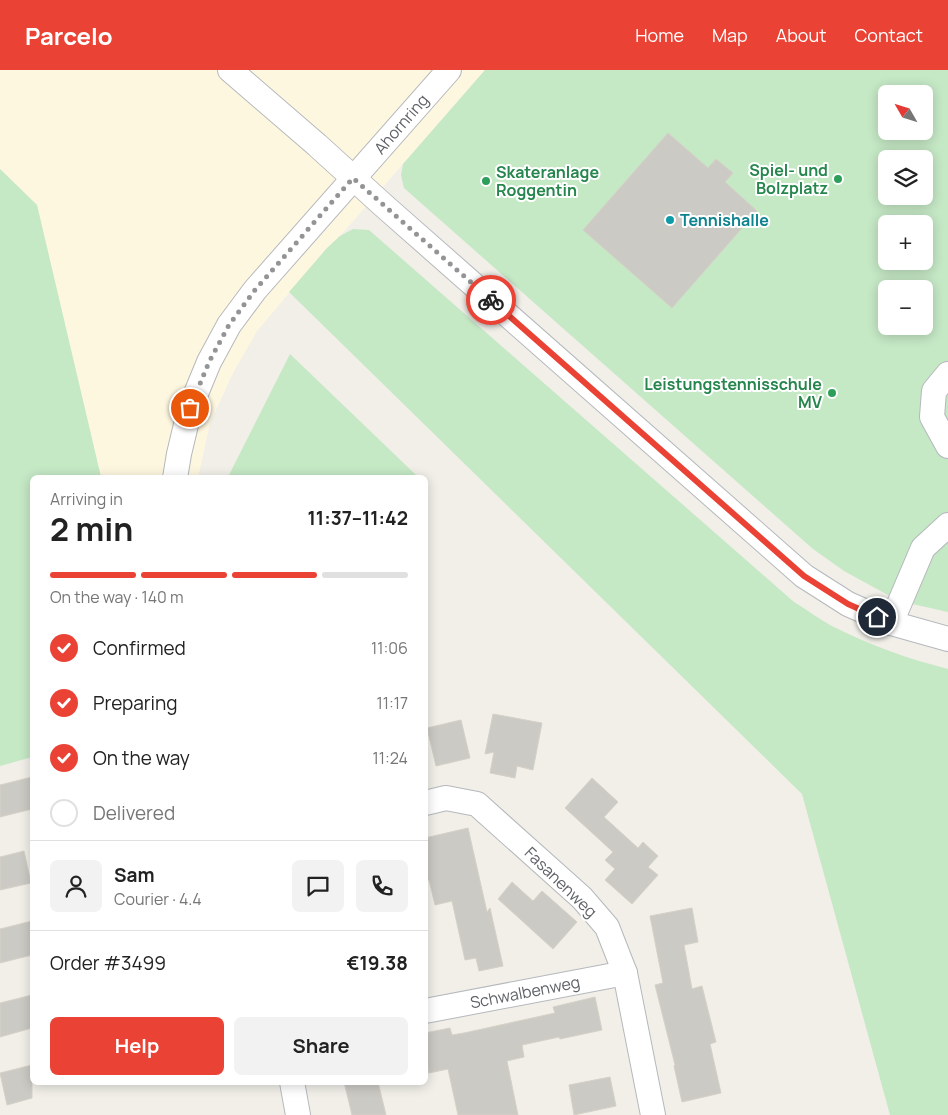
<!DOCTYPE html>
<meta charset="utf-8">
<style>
:root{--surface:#fff;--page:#f2f2f2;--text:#222;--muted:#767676;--line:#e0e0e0;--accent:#ea4335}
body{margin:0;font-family:Manrope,sans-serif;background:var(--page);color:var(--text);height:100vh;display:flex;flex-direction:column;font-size:19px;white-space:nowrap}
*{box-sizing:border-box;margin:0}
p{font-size:16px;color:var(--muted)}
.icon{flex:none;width:28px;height:28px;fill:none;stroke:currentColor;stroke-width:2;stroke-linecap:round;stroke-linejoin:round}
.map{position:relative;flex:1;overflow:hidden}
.panel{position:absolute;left:30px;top:405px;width:398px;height:610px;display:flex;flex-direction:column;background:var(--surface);border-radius:8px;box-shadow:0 2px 12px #0003}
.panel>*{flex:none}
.needle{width:32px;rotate:309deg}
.tools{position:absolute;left:878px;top:15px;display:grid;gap:10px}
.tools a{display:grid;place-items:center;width:55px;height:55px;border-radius:8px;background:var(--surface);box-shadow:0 2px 12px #0003;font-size:25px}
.pin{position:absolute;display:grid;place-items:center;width:42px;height:42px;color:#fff;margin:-21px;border:2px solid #fff;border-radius:50%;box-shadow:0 1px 5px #0007}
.courier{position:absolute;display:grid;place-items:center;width:50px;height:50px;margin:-25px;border:4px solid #ea4335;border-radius:50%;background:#fff;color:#222;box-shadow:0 1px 6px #0007}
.head em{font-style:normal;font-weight:700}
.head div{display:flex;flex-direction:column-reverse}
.head{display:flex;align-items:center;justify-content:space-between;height:85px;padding:0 20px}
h1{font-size:32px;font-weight:700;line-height:38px}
.bar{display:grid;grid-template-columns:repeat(4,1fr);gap:8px 5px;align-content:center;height:60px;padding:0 20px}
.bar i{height:6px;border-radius:4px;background:var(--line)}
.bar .selected{background:var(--accent)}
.bar p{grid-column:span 4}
.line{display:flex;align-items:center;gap:12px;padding:0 20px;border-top:1px solid var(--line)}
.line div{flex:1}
.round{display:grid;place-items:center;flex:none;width:52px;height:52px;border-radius:8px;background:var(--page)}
ol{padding:0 20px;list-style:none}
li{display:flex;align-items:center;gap:15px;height:55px}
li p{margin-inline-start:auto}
li .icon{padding:5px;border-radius:50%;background:var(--accent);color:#fff;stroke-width:4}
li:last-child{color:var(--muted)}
li i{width:28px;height:28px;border:2px solid var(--line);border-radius:50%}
.cta{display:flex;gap:10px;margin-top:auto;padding:10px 20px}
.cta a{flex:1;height:58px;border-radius:8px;background:var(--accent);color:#fff;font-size:20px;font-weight:700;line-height:58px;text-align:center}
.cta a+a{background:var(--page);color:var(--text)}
header{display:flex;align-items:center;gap:30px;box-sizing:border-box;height:70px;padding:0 25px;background:var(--accent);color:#fff}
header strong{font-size:24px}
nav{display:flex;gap:28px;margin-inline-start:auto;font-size:18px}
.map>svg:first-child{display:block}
.commercial{fill:#fef7e0}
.green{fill:#c5e8c5;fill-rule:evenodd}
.building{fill:#cccac5;stroke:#d6d1c6}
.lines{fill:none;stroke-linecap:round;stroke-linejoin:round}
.minor-casing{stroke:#b5b8bc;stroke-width:26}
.minor{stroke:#fff;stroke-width:24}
.done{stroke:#929495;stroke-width:5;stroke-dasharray:0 9}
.route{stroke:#ea4335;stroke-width:6}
.leisure-dot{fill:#2e9e5b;stroke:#fff;stroke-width:2}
.culture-dot{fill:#0f9aa8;stroke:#fff;stroke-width:2}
.labels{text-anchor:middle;stroke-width:4;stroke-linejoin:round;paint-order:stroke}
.street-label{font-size:16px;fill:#5f6368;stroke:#fff}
.leisure-label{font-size:16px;font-weight:bold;fill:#27864d;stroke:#fff;text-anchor:end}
.culture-label{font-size:16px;font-weight:bold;fill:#0d838f;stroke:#fff;text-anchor:start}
</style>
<header>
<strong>Parcelo</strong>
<nav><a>Home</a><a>Map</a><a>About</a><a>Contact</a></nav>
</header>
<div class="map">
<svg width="948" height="1045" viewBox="0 0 948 1045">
<rect width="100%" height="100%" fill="#f1efe8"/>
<!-- commercial -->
<path class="commercial" d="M0,0H485L340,166L327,178L257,261L233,303L210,353L198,408L101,407L37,135L0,99Z"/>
<!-- green -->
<g class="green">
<path d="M485,0H948V542L899,531L844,501L813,479L404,118L401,105L403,94ZM886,24H924V61H886ZM886,89H924V126H886ZM886,154H924V191H886ZM886,219H924V256H886Z"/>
<path d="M0,99L37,135L101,407L32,408V687L0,696Z"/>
<path d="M353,159L369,160L794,532C808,540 821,551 836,558C872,576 909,589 948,599V1045H890L802,724L289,222L327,178L340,166Z"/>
<path d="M290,284L416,405L415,407H228Z"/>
</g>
<!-- building -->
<g class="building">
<path d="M668,63L708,98L716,89L733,103L725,112L757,141L672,238L583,160Z"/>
<path d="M493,644L542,653L533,700L517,696L515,708L490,703L494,682L485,684Z"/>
<path d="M461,650L470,688L436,696L427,658Z"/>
<path d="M32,707V739L0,747V715Z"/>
<path d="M592,708L618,732L604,747L638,778L643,772L658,786L648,797L658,805L632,834L605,810L615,799L605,790L613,782L565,738Z"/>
<path d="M468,758L487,842L490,838L503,896L479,901L476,888L465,890L452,831L435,835L429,810L425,811V768Z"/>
<path d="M24,781L31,813L0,820V787Z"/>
<path d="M512,812L533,831L542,821L577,852L553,879L498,829Z"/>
<path d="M692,838L698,872L684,875L692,919L702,916L716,972L710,974L721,1023L682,1032L674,996L675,995L655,915L663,913L650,846Z"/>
<path d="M32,851V885L0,893V859Z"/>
<path d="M32,925V958L0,967V933Z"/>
<path d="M595,927L602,960L560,969L559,967L522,975L524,987L507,991L518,1045H458L448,999L429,1003L425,984V963L450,958L452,965L464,963L555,943L553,937Z"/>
<path d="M32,995V1028L7,1035L0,1003Z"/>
<path d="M610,1007L616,1036L574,1045L569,1015Z"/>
<path d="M344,1012H378L386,1045H352Z"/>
</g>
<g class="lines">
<!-- minor casing -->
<g class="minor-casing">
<g id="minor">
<path d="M230,0L317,75L383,135L804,506L848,534L891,553L948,569"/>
<path d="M948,304L934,321L932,347L948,376"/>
<path d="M175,408L179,384L190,338L209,292L229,255L255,220L449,0"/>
<path d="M891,553L923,478L948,455"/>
<path d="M425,733L446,728L477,734L582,828L607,857L625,903L653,1045"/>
<path d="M425,941L625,903"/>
<path d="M292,1012L298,1045"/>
</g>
</g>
<!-- minor -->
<use href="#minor" class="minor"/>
</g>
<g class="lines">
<!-- done -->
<path class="done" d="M190,338L209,292L229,255L255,220L353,108L491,230"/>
<!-- route -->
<path class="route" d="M491,230L804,506L848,534L877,547"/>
</g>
<!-- markers -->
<g class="leisure-dot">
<circle cx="838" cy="109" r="5"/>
<circle cx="486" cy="111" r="5"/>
<circle cx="832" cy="323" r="5"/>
</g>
<circle class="culture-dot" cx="670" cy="150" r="5"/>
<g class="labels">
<!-- street labels -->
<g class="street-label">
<text transform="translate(401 54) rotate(-49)" y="6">Ahornring</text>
<text transform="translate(561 812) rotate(44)" y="6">Fasanenweg</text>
<text transform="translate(525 922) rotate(-11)" y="6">Schwalbenweg</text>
</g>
<!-- leisure labels -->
<g class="leisure-label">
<text x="828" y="106">Spiel- und<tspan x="828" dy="18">Bolzplatz</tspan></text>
<text x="496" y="108" text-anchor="start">Skateranlage<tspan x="496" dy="18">Roggentin</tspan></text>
<text x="822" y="320">Leistungstennisschule<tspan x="822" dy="18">MV</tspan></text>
</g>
<!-- culture labels -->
<g class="culture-label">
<text x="680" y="156">Tennishalle</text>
</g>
</g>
</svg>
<div class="tools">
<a><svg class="needle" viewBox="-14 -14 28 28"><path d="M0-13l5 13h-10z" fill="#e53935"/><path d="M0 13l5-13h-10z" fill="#767676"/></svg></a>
<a><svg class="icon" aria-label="layers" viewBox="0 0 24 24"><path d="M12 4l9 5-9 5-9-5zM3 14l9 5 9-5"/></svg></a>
<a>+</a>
<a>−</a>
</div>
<div class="pin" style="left:190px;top:338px;background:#ea580c"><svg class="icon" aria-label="bag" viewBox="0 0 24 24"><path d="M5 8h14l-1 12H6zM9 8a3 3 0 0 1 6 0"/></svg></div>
<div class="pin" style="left:877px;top:547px;background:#1f2937"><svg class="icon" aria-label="home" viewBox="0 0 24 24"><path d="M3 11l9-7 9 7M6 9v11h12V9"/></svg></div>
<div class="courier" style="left:491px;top:230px"><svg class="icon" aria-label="bike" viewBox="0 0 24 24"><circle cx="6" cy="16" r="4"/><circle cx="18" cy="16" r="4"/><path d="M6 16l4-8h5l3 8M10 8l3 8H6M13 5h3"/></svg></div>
<section class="panel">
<div class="head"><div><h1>2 min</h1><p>Arriving in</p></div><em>11:37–11:42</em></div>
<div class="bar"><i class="selected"></i><i class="selected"></i><i class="selected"></i><i></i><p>On the way · 140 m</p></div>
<ol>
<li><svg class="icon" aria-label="check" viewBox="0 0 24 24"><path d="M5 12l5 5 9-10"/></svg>Confirmed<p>11:06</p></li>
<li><svg class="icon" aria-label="check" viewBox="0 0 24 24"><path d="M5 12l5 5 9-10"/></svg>Preparing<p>11:17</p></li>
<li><svg class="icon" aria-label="check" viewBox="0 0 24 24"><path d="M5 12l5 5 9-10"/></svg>On the way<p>11:24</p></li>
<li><i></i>Delivered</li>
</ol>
<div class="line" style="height:90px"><a class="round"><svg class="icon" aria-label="person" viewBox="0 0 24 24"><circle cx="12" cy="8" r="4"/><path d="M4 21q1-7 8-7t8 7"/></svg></a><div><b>Sam</b><p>Courier · 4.4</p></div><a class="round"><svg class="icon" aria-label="chat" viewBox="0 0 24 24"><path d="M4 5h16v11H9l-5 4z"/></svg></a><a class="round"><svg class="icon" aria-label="phone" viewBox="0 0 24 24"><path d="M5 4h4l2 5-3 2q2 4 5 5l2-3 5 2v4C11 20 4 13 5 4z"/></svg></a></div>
<div class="line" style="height:65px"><div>Order #3499</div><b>€19.38</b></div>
<div class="cta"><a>Help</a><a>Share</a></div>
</section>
</div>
